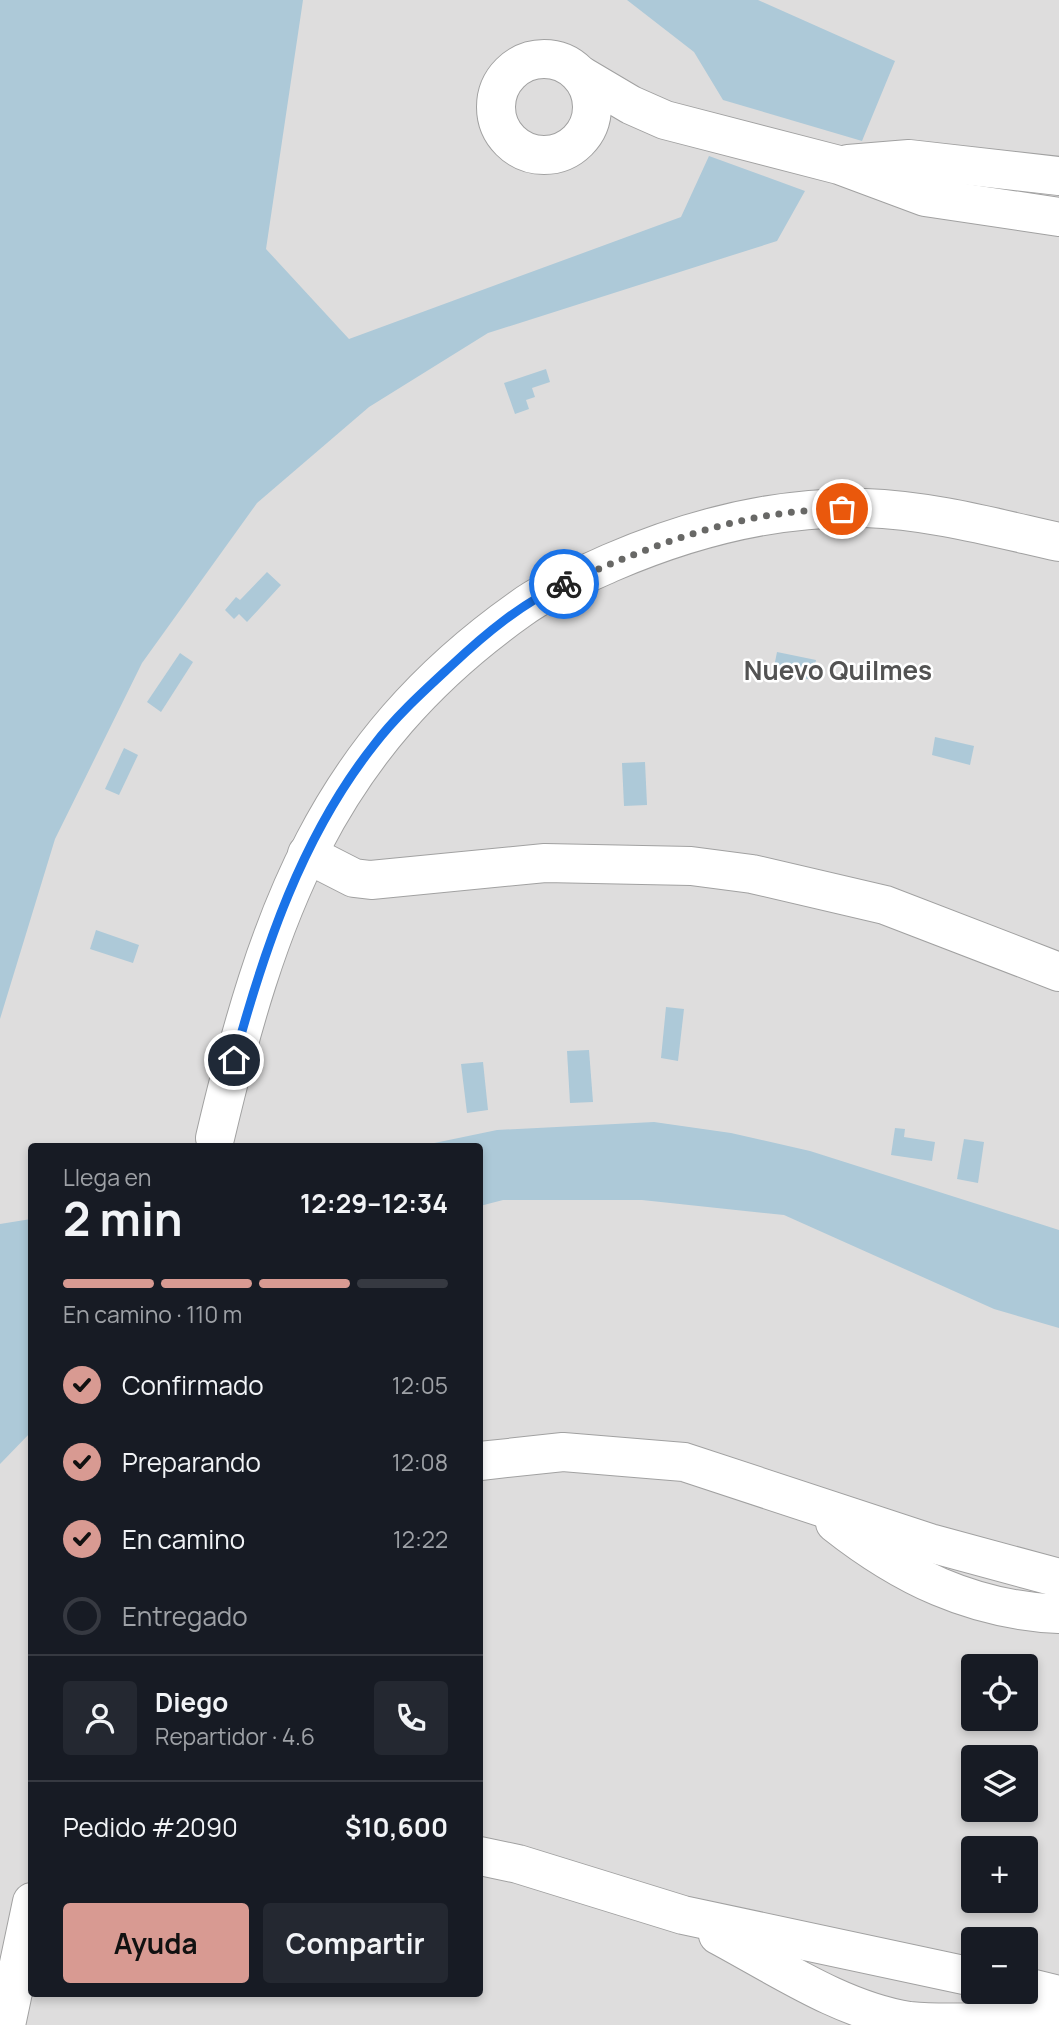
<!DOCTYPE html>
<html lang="es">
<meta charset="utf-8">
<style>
:root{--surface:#171b24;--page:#242831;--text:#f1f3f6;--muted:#9ea1a6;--line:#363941;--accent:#d89a92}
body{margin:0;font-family:Manrope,sans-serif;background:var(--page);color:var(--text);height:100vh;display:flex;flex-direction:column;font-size:26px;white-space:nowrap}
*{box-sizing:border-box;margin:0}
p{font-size:23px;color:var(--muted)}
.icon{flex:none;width:38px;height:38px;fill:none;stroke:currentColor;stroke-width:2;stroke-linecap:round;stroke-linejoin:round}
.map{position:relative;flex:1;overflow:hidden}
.panel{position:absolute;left:28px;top:1143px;width:455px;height:854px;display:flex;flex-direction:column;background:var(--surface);border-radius:7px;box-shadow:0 4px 10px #0003}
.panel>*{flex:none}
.tools{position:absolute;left:961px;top:1654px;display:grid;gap:14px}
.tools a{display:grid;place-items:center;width:77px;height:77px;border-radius:7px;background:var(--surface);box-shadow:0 4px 10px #0003;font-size:35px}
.pin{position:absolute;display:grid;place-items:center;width:60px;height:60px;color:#fff;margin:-30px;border:4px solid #fff;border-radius:50%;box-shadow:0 2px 7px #0007}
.courier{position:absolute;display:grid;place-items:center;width:70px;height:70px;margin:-35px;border:5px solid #1a73e8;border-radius:50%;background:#fff;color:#222;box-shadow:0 2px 9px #0007}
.headline em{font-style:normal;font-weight:700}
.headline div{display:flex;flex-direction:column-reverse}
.headline{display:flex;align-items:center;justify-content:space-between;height:119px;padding:0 35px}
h1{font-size:46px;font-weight:700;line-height:52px}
.bar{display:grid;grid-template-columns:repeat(4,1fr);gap:10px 7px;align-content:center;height:84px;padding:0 35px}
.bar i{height:9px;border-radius:5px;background:var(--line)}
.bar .selected{background:var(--accent)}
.bar p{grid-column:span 4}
.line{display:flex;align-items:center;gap:18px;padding:0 35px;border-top:2px solid var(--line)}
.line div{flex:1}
.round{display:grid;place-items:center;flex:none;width:74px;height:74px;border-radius:7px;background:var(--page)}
ol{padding:0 35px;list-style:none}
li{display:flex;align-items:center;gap:21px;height:77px}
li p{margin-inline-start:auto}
li .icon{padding:7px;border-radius:50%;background:var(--accent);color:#111;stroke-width:4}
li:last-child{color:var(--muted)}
li i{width:38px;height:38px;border:4px solid var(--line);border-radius:50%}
.primary-button{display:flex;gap:14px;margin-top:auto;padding:14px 35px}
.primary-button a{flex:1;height:80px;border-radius:7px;background:var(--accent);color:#111;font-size:28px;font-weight:700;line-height:80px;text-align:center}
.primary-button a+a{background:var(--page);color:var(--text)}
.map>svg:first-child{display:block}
.residential{fill:#dedddd;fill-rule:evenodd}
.water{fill:#adc9d8}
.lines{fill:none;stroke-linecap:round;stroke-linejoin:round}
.street-casing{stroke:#a1a1a1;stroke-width:40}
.street{stroke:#fff;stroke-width:38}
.done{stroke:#686866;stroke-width:7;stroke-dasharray:0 12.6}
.route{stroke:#1a73e8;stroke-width:9}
.labels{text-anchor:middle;stroke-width:5;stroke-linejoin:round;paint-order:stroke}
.district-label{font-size:26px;font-weight:bold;fill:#535353;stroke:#fff}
</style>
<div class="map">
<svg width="1059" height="2025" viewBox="0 0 1059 2025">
<rect width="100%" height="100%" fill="#efeee8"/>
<!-- residential -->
<path class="residential" d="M0,0H1059V2025H0ZM32,1146H480V1993H32ZM973,1666H1026V1718H973ZM973,1757H1026V1810H973ZM973,1848H1026V1900H973ZM973,1939H1026V1992H973Z"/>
<!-- water -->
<g class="water">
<path d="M0,0H303L266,249L349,339L681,217L709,156L805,191L777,241L488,333L369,407L257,503L142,663L55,839L0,1019Z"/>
<path d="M627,0H758L895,61L862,141L723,100L694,52Z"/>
<path d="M546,369L550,382L532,388L535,397L526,400L529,409L515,414L504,383Z"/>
<path d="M267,572L281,585L247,622L239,614L234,619L225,610L236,597L240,600Z"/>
<path d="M777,652L816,660L812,680L773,672Z"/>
<path d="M180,653L193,662L161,712L147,702Z"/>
<path d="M935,737L974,746L970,765L932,755Z"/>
<path d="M124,748L138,755L119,795L105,789Z"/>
<path d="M645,762L647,805L624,806L622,763Z"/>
<path d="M96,930L139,945L133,963L90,949Z"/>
<path d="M666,1007L684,1009L678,1061L661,1058Z"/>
<path d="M589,1050L593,1102L570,1103L567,1051Z"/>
<path d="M483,1062L488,1110L467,1113L461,1064Z"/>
<path d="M654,1122L731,1133L810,1151L1059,1230V1328L994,1309L784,1215L642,1200H503L480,1206V1146H420L497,1130Z"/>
<path d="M895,1128L905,1129L904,1137L935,1142L932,1161L891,1155Z"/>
<path d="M964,1139L984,1142L978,1183L957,1179Z"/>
<path d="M31,1219V1432L0,1464V1224Z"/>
</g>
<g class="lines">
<!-- street casing -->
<g class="street-casing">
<g id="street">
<circle cx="544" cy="107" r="48"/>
<path d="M582,76L631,105L665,120L839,165L925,197L1059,217"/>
<path d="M848,164L909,159L1059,176"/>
<path d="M307,854L354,878L371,880L545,863L691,866L752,874L885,905L1059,972"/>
<path d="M215,1138C267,917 325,747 520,609C547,589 580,577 610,563C691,528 776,506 865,508C930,510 996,528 1059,542"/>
<path d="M480,1461L563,1452L684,1462L930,1543L1059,1578"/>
<path d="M835,1523C902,1576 972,1610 1059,1614"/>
<path d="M480,1856L518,1864L683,1915L973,1977"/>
<path d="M718,1935C778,1967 841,2010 909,2021C954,2025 1014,2021 1059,2014"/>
<path d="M1026,1987L1059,1995"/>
<path d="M6,2025L32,1902"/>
</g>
</g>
<!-- street -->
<use href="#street" class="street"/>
</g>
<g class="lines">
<!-- done -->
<path class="done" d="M564,584C655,544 740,510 842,509"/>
<!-- route -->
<path class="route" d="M234,1060C264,949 302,836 374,745C396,716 425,690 452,665C485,634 522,603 564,584"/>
</g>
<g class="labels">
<!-- district labels -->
<g class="district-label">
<text x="838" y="680">Nuevo Quilmes</text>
</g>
</g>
</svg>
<div class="tools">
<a><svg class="icon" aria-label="locate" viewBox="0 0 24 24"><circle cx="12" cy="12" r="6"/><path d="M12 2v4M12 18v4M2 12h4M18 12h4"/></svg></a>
<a><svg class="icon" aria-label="layers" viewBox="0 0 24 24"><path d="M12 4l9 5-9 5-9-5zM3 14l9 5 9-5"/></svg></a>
<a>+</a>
<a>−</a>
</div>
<div class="pin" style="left:842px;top:509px;background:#ea580c"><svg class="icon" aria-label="bag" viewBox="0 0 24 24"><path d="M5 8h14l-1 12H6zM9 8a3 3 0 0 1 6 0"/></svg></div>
<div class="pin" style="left:234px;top:1060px;background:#1f2937"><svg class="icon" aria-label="home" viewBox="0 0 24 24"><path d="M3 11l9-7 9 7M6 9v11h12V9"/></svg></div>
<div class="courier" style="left:564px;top:584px"><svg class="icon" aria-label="bike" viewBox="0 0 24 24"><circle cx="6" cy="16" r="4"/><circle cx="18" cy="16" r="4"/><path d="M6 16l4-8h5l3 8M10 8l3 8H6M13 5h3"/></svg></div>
<section class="panel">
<div class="headline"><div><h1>2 min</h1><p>Llega en</p></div><em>12:29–12:34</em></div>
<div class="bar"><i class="selected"></i><i class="selected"></i><i class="selected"></i><i></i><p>En camino · 110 m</p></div>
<ol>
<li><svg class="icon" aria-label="check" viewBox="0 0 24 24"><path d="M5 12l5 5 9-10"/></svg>Confirmado<p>12:05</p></li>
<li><svg class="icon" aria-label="check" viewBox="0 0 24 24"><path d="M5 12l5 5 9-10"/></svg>Preparando<p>12:08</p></li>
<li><svg class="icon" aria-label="check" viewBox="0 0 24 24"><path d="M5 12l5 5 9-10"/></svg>En camino<p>12:22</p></li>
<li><i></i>Entregado</li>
</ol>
<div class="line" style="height:126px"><a class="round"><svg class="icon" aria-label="person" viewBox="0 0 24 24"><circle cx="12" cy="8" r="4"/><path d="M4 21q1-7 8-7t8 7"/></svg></a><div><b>Diego</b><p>Repartidor · 4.6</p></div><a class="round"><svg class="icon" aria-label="phone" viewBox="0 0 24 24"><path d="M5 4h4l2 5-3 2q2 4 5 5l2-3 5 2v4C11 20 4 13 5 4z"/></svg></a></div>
<div class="line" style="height:91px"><div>Pedido #2090</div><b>$10,600</b></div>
<div class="primary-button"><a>Ayuda</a><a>Compartir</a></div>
</section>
</div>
